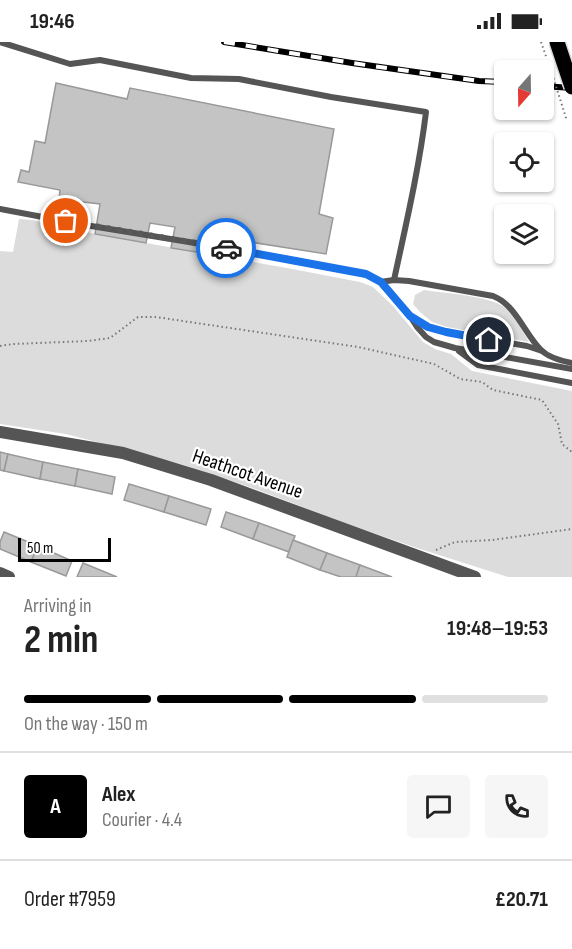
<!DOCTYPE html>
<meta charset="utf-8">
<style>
:root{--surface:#fff;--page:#f6f6f6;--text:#222;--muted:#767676;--line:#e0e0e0;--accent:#000}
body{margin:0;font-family:"Sofia Sans Condensed",sans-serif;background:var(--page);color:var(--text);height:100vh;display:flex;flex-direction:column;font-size:22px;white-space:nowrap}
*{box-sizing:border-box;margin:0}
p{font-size:20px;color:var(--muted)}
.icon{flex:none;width:33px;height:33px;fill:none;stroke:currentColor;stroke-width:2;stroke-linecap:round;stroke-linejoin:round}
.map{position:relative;height:535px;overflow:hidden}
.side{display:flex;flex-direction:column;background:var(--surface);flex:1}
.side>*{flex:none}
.needle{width:39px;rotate:200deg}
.controls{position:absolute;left:494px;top:18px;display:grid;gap:12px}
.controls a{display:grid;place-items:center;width:60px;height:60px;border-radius:6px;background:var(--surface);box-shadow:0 2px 4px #0004;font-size:30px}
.scale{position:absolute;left:18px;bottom:15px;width:93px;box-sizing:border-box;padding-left:6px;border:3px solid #000;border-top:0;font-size:16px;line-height:21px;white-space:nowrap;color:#000;-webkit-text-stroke:4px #fff;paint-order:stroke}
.pin{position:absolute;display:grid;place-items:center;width:51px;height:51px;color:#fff;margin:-26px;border:3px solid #fff;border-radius:50%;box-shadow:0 2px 6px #0007}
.courier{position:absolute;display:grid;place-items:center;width:60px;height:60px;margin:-30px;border:4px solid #1a73e8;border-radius:50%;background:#fff;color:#222;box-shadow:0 2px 8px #0007}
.head em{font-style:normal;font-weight:700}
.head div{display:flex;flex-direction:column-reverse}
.head{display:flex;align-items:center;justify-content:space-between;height:102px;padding:0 24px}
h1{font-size:39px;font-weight:700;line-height:45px}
.bar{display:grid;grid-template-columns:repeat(4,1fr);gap:9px 6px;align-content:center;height:72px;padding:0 24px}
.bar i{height:8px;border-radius:4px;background:var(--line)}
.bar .current{background:var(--accent)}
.bar p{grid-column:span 4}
.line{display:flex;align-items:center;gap:15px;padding:0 24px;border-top:2px solid var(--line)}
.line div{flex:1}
.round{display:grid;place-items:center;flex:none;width:63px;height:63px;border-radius:6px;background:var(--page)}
.status{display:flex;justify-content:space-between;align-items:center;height:42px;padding:0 30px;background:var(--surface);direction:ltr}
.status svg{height:16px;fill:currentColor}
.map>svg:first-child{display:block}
.green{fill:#dcdcdc}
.building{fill:#c4c4c4;stroke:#999;stroke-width:1.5}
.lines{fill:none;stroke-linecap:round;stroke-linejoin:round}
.path{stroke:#777;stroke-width:2;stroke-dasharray:1.5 3;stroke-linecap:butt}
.service{stroke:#555;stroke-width:6}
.minor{stroke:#555;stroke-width:12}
.tertiary{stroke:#555;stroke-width:12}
.rail-casing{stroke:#000;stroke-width:6}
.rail{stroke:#fff;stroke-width:4;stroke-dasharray:11;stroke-linecap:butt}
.primary-bridge-casing{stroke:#dbdbdb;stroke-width:18;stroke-linecap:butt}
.path-bridge{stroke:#777;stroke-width:2;stroke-dasharray:1.5 3;stroke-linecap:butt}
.primary-bridge{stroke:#000;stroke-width:15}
.done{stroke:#595959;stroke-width:6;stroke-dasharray:0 10.8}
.route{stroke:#1a73e8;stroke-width:8}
.labels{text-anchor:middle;stroke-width:4.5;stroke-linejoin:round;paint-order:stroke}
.street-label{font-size:20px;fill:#000;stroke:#fff}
</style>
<div class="status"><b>19:46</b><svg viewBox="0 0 49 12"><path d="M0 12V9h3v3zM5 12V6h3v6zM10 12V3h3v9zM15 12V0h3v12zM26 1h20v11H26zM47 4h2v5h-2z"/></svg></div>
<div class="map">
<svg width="572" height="535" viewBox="0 0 572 535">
<rect width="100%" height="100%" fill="#fff"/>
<!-- green -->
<g class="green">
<path d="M19,177L32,178L95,192L287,226L360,240L373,245L393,264L423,300L435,307L451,312L472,329L572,349V535H508L417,506L348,482L258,448L184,423L66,392L0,382V209L13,210Z"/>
<path d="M424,248C443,251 490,254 504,265C514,273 522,289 529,300L447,285L432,280L420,270L413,262L415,253Z"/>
</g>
<!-- building -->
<g class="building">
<path d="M56,41L127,57L130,46L334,87L319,172L333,176L326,212L231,197L228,215L171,206L175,185L150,181L146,201L95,192L100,162L59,157L60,148L18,140L21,128L29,130L35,99L45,101Z"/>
<path d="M0,410L8,412L4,429L0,428Z"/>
<path d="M8,412L43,420L40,437L4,429Z"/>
<path d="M43,420L78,427L75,444L40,437Z"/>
<path d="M78,427L115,435L112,452L75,444Z"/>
<path d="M129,442L169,454L164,470L124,458Z"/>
<path d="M169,454L211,467L206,483L164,470Z"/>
<path d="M226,470L259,481L253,497L221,485Z"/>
<path d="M259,481L295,494L289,510L253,497Z"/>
<path d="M4,490L38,504L31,520L0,507V500Z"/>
<path d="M293,498L327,511L320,528L287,515Z"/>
<path d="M38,504L72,519L66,534L31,520Z"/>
<path d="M327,511L360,523L356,535H341L320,528Z"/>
<path d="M83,521L117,535H77Z"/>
<path d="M360,523L392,535H356Z"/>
</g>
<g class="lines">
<!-- path -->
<g class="path">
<path d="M541,0L547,17"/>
<path d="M0,304L13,302L88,299L110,296L138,275H156L358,305L434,322L460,337L482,340L493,348L542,358L558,382L562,402L572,410"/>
<path d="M436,508L455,500L492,498L572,487"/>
</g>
<!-- service -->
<g class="service">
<path d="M0,0L70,22L100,18L191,36L239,37L331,55L426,70C419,127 406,182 394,238"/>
<path d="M0,167L85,183L250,210L366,232L380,240L410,274L417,285L426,295L434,300L455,306L572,327"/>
<path d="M380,240L394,238L409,239L493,254C516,263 524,291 541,308C549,316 562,319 572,321"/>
<path d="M413,276L428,285L446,290L527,304L542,309"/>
<path d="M459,309L478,323L572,341"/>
</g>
<!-- minor -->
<path class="minor" d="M0,390L123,411L211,438L475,535"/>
<!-- tertiary -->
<path class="tertiary" d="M0,531L9,535"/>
<!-- rail casing -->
<g class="rail-casing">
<g id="rail">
<path d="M224,0L352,21L479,39L504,40"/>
<path d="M543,44L572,46"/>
</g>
</g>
<!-- rail -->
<use href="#rail" class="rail"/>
<!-- primary-bridge casing -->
<g class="primary-bridge-casing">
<path id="primary-bridge" d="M557,0L572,45"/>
</g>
<!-- path-bridge -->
<path class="path-bridge" d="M548,19L567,79"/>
<!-- primary-bridge -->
<use href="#primary-bridge" class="primary-bridge"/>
</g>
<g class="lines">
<!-- done -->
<path class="done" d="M66,179L226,206"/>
<!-- route -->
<path class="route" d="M226,206L366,232L381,240L410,274L428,285L446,290L489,298"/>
</g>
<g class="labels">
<!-- street labels -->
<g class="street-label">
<text transform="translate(248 431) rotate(19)" y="7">Heathcot Avenue</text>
</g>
</g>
</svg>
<div class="controls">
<a><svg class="needle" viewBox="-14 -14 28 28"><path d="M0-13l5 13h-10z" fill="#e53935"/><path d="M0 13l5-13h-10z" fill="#767676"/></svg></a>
<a><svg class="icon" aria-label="locate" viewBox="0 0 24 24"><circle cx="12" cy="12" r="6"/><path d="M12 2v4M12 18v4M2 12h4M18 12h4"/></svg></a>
<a><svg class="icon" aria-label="layers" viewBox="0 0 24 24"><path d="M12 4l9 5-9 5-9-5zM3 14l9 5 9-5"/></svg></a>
</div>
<div class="scale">50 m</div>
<div class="pin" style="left:66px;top:179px;background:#ea580c"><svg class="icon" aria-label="bag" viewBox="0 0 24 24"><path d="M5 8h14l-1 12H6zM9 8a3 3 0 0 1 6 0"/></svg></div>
<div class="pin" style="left:489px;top:298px;background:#1f2937"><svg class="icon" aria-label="home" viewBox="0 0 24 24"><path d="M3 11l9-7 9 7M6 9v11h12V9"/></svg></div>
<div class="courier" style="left:226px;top:206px"><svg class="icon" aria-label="car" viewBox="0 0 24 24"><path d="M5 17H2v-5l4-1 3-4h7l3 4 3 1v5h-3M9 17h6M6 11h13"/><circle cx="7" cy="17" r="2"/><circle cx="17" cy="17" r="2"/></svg></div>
</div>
<section class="side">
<div class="head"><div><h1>2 min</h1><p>Arriving in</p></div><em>19:48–19:53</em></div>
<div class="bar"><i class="current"></i><i class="current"></i><i class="current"></i><i></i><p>On the way · 150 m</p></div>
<div class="line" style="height:108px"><b class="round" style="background:var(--accent);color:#fff">A</b><div><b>Alex</b><p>Courier · 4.4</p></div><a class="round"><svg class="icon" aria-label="chat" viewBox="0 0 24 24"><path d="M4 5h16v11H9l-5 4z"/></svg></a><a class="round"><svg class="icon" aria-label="phone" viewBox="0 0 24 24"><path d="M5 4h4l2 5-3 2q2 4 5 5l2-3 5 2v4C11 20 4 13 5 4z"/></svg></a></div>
<div class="line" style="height:78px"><div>Order #7959</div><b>£20.71</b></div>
</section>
